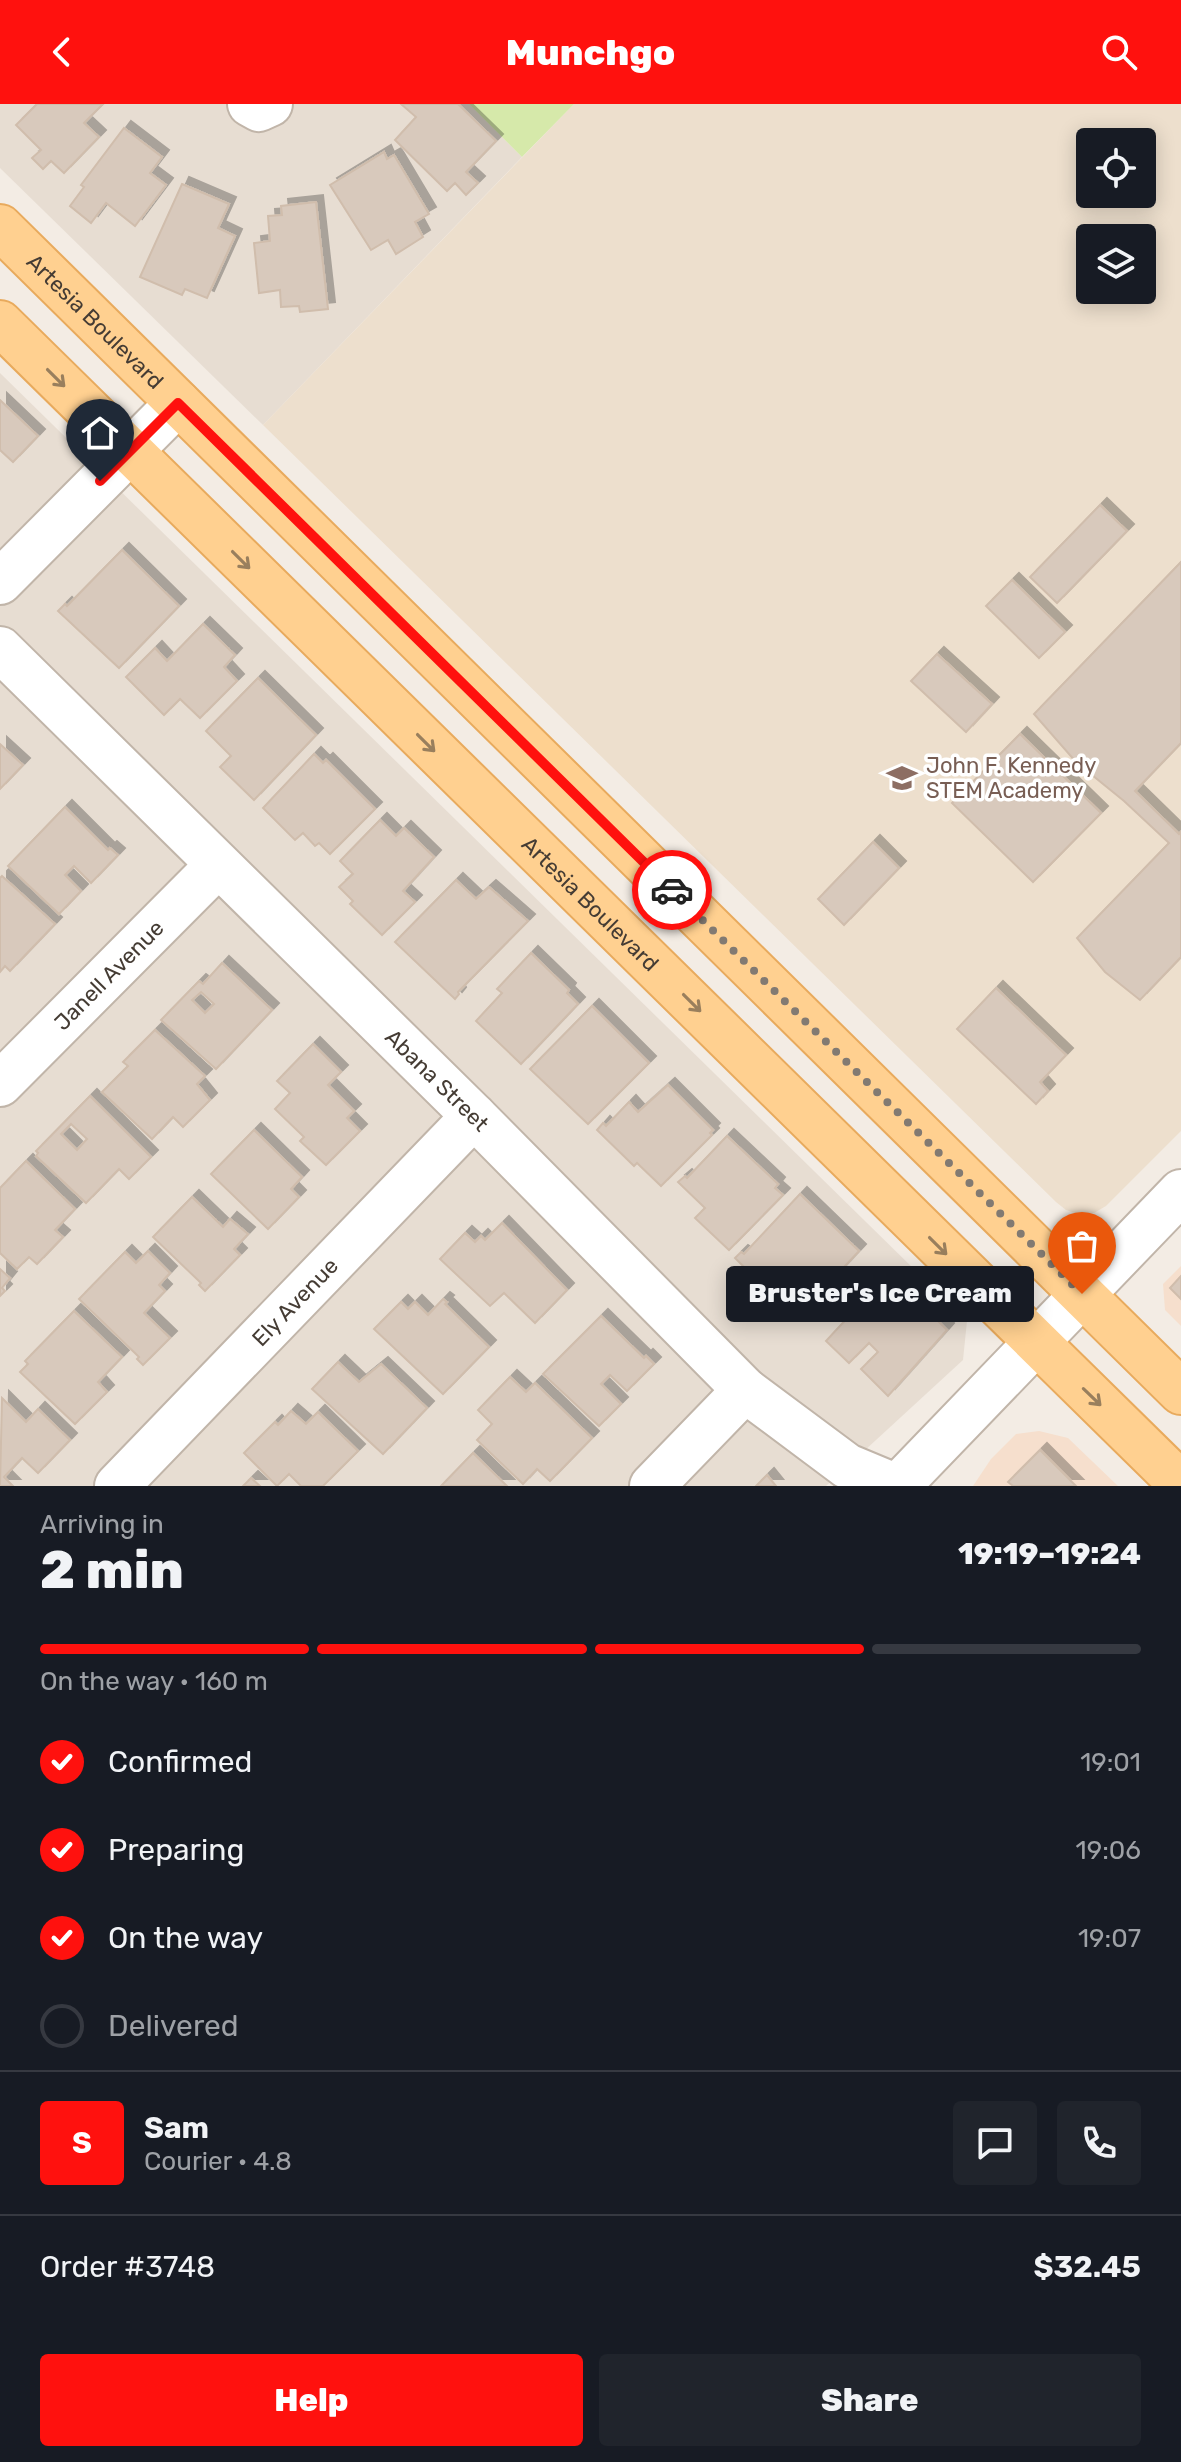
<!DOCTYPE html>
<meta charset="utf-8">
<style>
:root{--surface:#171b24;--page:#20242c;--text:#f1f3f6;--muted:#9ea1a6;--line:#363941;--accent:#ff110e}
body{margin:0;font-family:Rubik,sans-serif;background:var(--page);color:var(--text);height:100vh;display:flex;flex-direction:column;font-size:30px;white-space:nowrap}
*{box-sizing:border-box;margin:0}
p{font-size:26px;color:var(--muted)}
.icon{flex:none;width:44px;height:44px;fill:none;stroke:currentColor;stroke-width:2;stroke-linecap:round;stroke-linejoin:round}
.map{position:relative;height:1382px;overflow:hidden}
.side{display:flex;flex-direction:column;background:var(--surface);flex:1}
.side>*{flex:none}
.buttons{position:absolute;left:1076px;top:24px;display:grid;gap:16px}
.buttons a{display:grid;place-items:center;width:80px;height:80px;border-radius:8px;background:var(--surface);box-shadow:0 4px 20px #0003;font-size:40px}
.pin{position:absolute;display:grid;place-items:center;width:68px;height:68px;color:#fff;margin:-82px -34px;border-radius:50% 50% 50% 0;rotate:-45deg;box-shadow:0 0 8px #0007}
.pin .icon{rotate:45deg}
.courier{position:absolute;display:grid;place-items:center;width:80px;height:80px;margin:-40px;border:6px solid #ff110e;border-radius:50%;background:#fff;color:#222;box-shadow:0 2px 10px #0007}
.bubble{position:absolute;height:56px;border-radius:8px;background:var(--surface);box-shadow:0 4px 20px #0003;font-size:26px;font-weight:800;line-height:56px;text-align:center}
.headline em{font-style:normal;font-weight:800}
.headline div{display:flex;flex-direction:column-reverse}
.headline{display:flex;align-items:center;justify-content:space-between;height:136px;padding:0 40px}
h1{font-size:52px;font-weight:800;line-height:60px}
.bar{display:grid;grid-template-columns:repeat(4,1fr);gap:12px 8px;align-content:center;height:96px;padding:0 40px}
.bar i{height:10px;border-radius:6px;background:var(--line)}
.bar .selected{background:var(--accent)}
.bar p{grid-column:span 4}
.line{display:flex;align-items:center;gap:20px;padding:0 40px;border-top:2px solid var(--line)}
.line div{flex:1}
.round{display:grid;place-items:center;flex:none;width:84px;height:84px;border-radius:8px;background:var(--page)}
ol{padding:0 40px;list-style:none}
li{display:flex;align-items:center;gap:24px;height:88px}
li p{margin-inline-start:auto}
li .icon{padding:8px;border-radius:50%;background:var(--accent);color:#fff;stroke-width:4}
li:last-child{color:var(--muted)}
li i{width:44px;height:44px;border:4px solid var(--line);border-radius:50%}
.button{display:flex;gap:16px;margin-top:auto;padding:16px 40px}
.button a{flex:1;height:92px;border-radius:8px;background:var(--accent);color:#fff;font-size:32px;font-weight:800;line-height:92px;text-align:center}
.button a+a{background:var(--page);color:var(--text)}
header{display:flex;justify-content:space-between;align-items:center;height:104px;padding:0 40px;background:var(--accent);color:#fff;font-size:36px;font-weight:800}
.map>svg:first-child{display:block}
.residential{fill:#e7ddd2}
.commercial{fill:#f6dfcd}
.education{fill:#eddfcd;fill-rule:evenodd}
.green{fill:#d6e9aa}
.building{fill:#d8c9bc;stroke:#d0bdac;stroke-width:2;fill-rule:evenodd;filter:url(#shadow)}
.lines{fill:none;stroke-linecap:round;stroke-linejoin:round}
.minor-casing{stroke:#c1b5a9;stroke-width:48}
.major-casing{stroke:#e8aa5d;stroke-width:48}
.minor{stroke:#fff;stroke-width:44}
.major{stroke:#ffd090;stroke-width:44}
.oneway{stroke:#997f5d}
.done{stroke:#827a72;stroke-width:8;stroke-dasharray:0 14.4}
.route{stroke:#ff110e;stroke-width:10}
.labels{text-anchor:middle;stroke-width:7;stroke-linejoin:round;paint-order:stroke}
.street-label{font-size:22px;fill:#453c34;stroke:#fff}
.education-label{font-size:22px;fill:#785e54;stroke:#fff;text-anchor:start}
</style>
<header><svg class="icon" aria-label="back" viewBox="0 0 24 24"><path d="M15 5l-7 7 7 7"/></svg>Munchgo<svg class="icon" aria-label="search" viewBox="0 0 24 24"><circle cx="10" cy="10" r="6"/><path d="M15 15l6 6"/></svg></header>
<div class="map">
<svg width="1181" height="1382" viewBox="0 0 1181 1382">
<defs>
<filter id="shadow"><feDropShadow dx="7" dy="-7" stdDeviation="0" flood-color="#0004"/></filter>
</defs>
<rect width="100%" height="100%" fill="#f3ece4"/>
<!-- residential -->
<g class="residential">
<path d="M0,0H469L522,53L263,321L0,64Z"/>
<path d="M0,269L967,1217L963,1256L826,1382H0Z"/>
</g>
<!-- commercial -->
<g class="commercial">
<path d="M1181,1162V1222L1165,1206L1163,1180Z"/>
<path d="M1039,1327L1068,1334L1118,1382H973L991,1355L1016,1330Z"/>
</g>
<!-- education -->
<path class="education" d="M574,0H1181V1027L1106,1102L1094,1109L1081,1111L1066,1106L1056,1098L263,321ZM1090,38H1142V90H1090ZM1090,134H1142V186H1090Z"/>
<!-- green -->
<path class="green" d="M469,0H574L522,53Z"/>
<!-- building -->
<g class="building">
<path d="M37,0H103L84,19L99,33L64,69L51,57L43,65L32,54L41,46L16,21Z"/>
<path d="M401,0H458L496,37L466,68L478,79L466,91L455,79L447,87L395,36L416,13Z"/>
<path d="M124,24L162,53L150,69L166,81L135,122L106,99L91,119L70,102L84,83L81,81Z"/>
<path d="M384,48L387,55L394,51L429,110L415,118L423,133L396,150L388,136L371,146L330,81Z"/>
<path d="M182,80L229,100L218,124L235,132L207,194L185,185L182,191L140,173Z"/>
<path d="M316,98L328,205L300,208L299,202L281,203L280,186L259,189L254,139L270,137L268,112L282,111L281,102Z"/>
<path d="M0,296L38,332L13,358L0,346Z"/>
<path d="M1100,401L1127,427L1057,499L1030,473Z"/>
<path d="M122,446L179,502L119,564L58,507L65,500L67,502Z"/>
<path d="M1181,458V639L1135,687L1179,730L1181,728V853L1140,896L1105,868L1077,834L1169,739L1124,697L1076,658L1034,610Z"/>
<path d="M1012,476L1065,528L1039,554L986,502Z"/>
<path d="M203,520L235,551L224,563L237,577L200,614L180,595L164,611L126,573L155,544L167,557Z"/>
<path d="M937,550L992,600L966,628L911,577Z"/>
<path d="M258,574L316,631L254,696L220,663L231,652L206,627Z"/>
<path d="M1020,630L1101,709L1033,778L952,699Z"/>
<path d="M0,640L23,661L0,685Z"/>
<path d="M314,650L323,659L326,656L375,705L330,750L319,739L315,742L303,729L295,736L263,704Z"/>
<path d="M65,703L108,746L110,744L118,751L91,779L74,762L65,771L81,787L59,810L8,762Z"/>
<path d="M380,716L396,732L404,724L434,753L403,787L415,798L382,831L350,800L353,797L339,783L353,770L340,757Z"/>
<path d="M873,738L899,764L844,821L818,795Z"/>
<path d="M2,772L55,820L10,867L5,862L0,868V774Z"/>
<path d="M456,776L476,795L489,783L528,817L458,888L459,890L455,895L395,838Z"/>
<path d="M531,849L569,886L567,889L578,900L521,960L476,917L502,889L497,885Z"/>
<path d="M222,859L272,906L216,965L161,916L199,877L203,880ZM201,888L214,900L205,909L192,896Z"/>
<path d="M996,884L1066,951L1040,978L1048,987L1036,1000L957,925Z"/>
<path d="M592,902L649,959L588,1020L530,965Z"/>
<path d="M155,926L205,972L197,980L210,996L183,1023L173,1013L152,1035L102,988L128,962L123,958Z"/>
<path d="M313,940L341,968L328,981L354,1007L347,1014L360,1027L326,1061L300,1037L304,1033L275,1005L290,989L277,977Z"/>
<path d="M668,981L713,1026L710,1029L712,1031L661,1082L637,1059L634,1062L597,1026L603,1019L606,1022L629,998L638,1008Z"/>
<path d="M90,992L151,1053L129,1075L119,1065L86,1099L36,1052L38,1049L36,1047ZM71,1020L87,1035L77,1046L61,1030Z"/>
<path d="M254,1026L302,1073L291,1085L299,1093L268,1125L211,1070Z"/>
<path d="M727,1032L778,1080L775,1084L783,1091L729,1146L695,1114L705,1104L678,1078L685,1072L687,1074Z"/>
<path d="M26,1057L75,1105L55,1126L63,1133L37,1160L29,1153L17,1165L0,1149V1084Z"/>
<path d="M800,1090L859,1147L832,1176L850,1194L834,1210L817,1192L812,1197L800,1184L783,1202L735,1154L741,1148L744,1150Z"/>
<path d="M192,1093L223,1123L230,1115L248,1130L234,1145L240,1151L205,1187L199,1181L201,1179L153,1133Z"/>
<path d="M502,1119L567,1186L535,1219L504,1189L490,1202L440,1155L465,1129L475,1138L481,1132L485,1136Z"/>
<path d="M148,1147L170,1169L159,1181L165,1187L144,1209L170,1234L143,1261L137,1255L139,1253L79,1195L125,1148L136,1159Z"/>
<path d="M0,1165L10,1174L2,1184L5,1187L0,1192Z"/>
<path d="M1181,1172V1195L1170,1184Z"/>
<path d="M877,1182L911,1214L923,1202L947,1226L888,1292L861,1265L878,1248L869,1239L849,1259L826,1237Z"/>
<path d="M443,1195L447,1198L445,1200L489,1243L443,1290L374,1225L401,1198L408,1205L415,1198L428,1211Z"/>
<path d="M74,1207L122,1253L98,1278L107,1288L75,1320L20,1268L28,1260L25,1257Z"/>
<path d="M601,1212L644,1254L646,1252L654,1260L627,1287L610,1271L601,1280L621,1300L599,1322L543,1270Z"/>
<path d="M338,1258L359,1278L381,1260L427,1304L383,1350L312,1285Z"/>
<path d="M510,1273L526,1288L535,1279L592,1334L550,1377L537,1365L523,1380L477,1336L492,1320L478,1306Z"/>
<path d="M2,1294L26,1318L38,1305L70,1336L38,1369L22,1354L4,1373L13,1382H0Z"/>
<path d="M291,1307L306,1320L318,1308L358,1347L323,1382H301L289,1370L277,1382L244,1349L275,1318L278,1321Z"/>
<path d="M1040,1346L1076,1382H1013L1008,1378Z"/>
<path d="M473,1349L507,1382H441Z"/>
<path d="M767,1371L776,1382H756Z"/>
<path d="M251,1374L260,1382H243Z"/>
</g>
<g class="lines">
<!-- minor casing -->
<g class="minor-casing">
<g id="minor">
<path d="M250,0L259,5L270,0"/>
<path d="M0,478L178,299"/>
<path id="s1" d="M0,545L474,1012L745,1286L847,1362L895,1382"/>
<path id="s2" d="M0,980L218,761"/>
<path id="s3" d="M117,1382L474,1012"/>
<path d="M652,1382L745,1286"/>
<path d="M898,1382L1181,1088"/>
</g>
</g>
<!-- major casing -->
<g class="major-casing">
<g id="major">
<path id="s4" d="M0,123L1181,1288"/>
<path id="s5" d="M0,219L1181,1380"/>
</g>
</g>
<!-- minor -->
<use href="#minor" class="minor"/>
<!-- major -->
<use href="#major" class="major"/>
</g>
<!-- one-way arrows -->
<defs><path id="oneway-shaft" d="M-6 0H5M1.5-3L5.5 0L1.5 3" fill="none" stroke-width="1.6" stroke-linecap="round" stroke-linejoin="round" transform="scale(2)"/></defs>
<g class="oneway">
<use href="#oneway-shaft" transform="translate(56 274) rotate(45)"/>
<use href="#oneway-shaft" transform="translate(241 456) rotate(45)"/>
<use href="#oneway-shaft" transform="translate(426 639) rotate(45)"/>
<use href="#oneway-shaft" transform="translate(692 899) rotate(45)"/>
<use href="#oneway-shaft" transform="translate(938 1142) rotate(45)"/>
<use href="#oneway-shaft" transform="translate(1092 1293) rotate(44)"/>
</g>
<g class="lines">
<!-- done -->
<path class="done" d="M672,786L1082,1190"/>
<!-- route -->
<path class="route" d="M100,377L178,299L672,786"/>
</g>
<!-- icons -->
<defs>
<g id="school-bare" transform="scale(2.4)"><path d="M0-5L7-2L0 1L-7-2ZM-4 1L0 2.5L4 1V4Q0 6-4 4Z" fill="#8d6e63" stroke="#fff" stroke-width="2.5" paint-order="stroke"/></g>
</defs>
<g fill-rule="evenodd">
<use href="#school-bare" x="902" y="674"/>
</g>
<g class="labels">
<!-- street labels -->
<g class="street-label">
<text dy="8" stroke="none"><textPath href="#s4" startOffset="134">Artesia Boulevard</textPath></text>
<text dy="8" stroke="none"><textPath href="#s5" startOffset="828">Artesia Boulevard</textPath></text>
<text dy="8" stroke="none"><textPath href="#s2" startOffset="154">Janell Avenue</textPath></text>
<text dy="8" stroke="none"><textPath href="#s1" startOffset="614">Abana Street</textPath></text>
<text dy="8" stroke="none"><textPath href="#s3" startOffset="256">Ely Avenue</textPath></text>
</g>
<!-- education labels -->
<g class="education-label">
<text x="926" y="669">John F. Kennedy<tspan x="926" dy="25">STEM Academy</tspan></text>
</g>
</g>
</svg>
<div class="buttons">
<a><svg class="icon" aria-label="locate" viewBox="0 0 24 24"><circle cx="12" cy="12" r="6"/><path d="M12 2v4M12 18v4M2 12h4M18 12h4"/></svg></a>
<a><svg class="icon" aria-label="layers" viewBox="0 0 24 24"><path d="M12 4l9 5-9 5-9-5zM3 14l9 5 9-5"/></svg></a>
</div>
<div class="pin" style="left:1082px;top:1190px;background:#ea580c"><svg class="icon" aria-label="bag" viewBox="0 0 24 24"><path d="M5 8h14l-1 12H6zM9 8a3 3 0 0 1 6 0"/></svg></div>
<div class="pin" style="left:100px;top:377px;background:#1f2937"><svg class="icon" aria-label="home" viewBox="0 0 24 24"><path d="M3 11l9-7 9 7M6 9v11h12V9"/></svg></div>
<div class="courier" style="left:672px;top:786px"><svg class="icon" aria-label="car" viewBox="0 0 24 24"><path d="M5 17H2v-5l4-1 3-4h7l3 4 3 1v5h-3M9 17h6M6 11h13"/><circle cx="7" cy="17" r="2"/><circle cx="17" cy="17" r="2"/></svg></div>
<div class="bubble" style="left:726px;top:1162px;width:308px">Bruster's Ice Cream</div>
</div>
<section class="side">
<div class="headline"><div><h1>2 min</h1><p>Arriving in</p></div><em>19:19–19:24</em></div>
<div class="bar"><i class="selected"></i><i class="selected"></i><i class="selected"></i><i></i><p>On the way · 160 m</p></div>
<ol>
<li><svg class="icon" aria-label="check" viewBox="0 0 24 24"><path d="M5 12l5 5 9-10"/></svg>Confirmed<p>19:01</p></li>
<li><svg class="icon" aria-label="check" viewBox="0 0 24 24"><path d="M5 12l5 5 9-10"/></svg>Preparing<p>19:06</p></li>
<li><svg class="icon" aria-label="check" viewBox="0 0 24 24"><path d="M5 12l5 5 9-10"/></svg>On the way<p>19:07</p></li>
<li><i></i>Delivered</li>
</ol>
<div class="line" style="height:144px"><b class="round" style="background:var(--accent);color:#fff">S</b><div><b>Sam</b><p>Courier · 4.8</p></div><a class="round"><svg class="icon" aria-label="chat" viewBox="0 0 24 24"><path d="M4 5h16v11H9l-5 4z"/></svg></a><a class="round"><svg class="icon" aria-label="phone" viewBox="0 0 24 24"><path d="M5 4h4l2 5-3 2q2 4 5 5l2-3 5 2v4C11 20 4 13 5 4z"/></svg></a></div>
<div class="line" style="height:104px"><div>Order #3748</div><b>$32.45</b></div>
<div class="button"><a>Help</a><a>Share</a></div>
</section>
